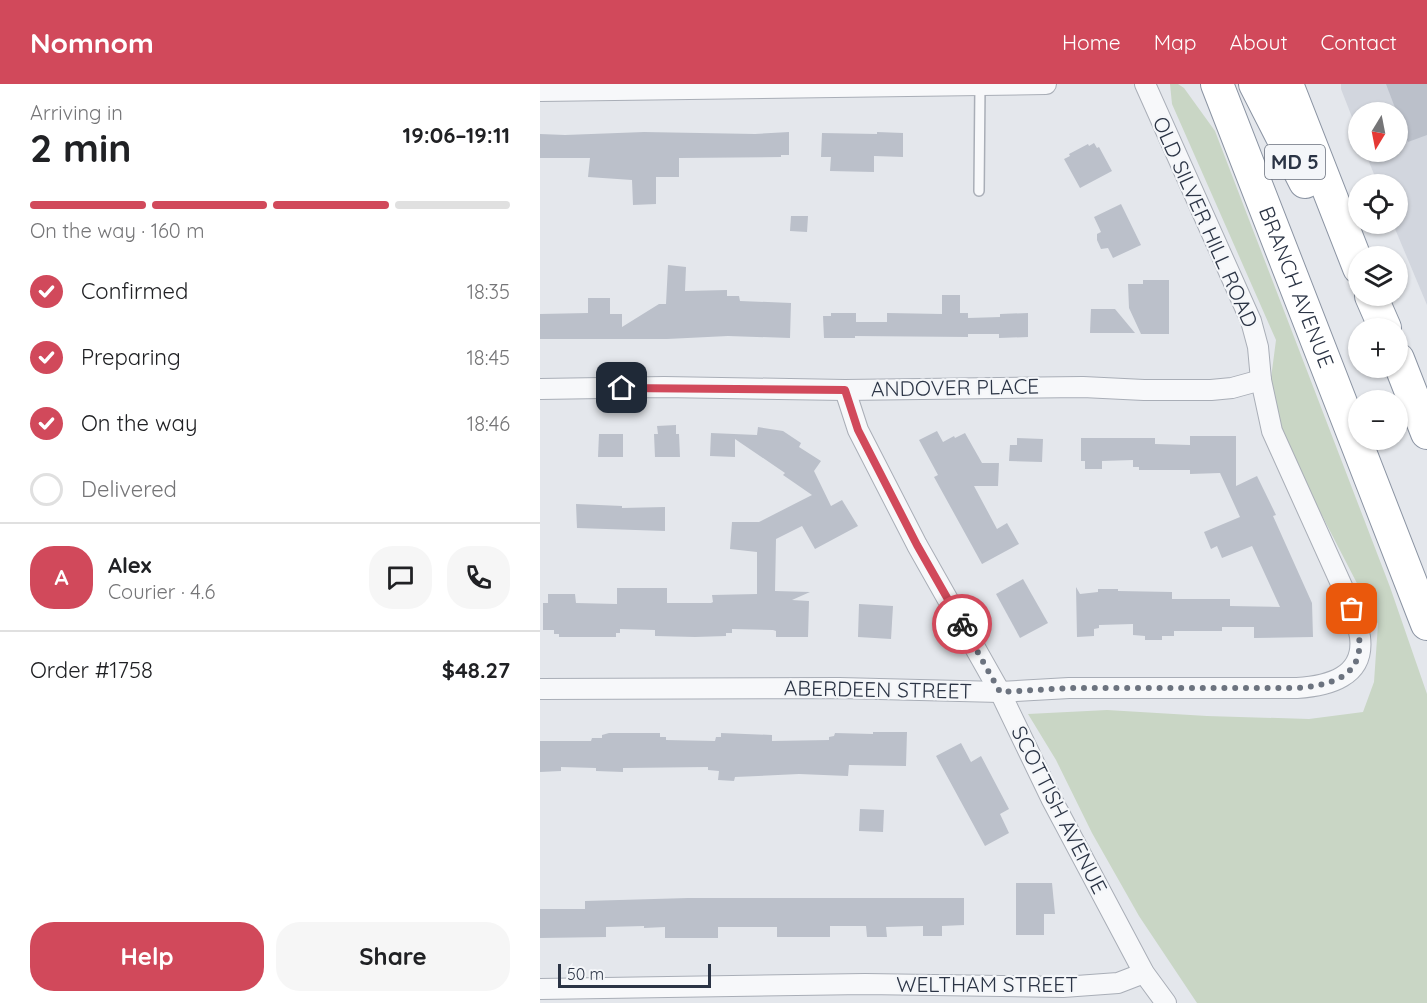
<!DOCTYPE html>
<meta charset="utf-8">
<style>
:root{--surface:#fff;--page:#f6f6f6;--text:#202124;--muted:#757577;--line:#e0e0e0;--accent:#d1495b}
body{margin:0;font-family:Quicksand,sans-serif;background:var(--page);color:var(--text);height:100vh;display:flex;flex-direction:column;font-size:22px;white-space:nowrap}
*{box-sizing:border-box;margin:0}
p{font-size:20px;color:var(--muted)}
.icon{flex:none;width:33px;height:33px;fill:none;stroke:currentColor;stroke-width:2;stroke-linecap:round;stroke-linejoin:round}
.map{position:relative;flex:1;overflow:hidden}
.details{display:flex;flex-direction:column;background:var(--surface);width:540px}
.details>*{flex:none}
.needle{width:39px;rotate:190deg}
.buttons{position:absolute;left:808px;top:18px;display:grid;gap:12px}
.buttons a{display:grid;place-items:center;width:60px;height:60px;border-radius:50%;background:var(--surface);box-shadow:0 2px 4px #0004;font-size:30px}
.scale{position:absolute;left:18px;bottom:15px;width:153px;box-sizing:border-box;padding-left:6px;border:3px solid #2b3445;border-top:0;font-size:16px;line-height:21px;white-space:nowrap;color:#2b3445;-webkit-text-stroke:4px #f4f6f9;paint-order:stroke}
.pin{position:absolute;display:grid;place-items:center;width:51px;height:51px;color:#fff;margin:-26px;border-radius:12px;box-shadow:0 3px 9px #0006}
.courier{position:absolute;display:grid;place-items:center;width:60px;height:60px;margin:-30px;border:4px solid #d1495b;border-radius:50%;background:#fff;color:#222;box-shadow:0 2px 8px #0007}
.overview em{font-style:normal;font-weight:700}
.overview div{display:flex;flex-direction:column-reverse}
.overview{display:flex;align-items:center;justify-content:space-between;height:102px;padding:0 30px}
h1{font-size:39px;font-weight:700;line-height:45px}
.bar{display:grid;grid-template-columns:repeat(4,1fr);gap:9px 6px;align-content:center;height:72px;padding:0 30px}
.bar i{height:8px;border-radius:4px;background:var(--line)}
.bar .active{background:var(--accent)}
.bar p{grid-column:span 4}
.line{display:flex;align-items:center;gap:15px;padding:0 30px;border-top:2px solid var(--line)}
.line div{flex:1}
.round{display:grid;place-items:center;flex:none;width:63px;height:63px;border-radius:24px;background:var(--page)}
ol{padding:0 30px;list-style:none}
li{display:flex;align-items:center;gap:18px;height:66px}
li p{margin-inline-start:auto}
li .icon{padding:6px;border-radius:50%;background:var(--accent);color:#fff;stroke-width:4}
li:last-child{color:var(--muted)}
li i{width:33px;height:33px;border:3px solid var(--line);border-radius:50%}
.action{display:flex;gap:12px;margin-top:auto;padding:12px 30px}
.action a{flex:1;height:69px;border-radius:24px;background:var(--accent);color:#fff;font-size:24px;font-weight:700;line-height:69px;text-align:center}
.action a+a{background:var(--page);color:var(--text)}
header{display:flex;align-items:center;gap:36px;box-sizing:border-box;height:84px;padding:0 30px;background:var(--accent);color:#fff}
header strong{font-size:28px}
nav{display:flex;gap:33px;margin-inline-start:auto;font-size:21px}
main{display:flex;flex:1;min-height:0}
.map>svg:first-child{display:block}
.built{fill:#d2d6de}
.green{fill:#c9d6c5}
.building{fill:#bbc0ca}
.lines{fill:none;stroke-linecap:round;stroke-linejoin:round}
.service-casing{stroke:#a9aeb7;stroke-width:12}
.minor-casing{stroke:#a9aeb7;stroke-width:22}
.trunk-casing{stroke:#8b94a3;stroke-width:34}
.service{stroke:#f7f8fa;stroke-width:9}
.minor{stroke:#f7f8fa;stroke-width:20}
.trunk{stroke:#fff;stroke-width:32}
.done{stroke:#6c737f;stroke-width:6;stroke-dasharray:0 10.8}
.route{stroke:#d1495b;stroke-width:8}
.labels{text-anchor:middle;stroke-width:4.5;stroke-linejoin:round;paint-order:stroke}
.shield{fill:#f4f6f9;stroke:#676e7b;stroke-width:1.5}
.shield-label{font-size:20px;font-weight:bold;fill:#2b3445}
.street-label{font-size:21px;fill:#2b3445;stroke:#f4f6f9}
</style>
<header>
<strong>Nomnom</strong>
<nav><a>Home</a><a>Map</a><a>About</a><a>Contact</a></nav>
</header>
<main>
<section class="details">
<div class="overview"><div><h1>2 min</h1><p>Arriving in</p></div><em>19:06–19:11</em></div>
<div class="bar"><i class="active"></i><i class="active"></i><i class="active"></i><i></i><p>On the way · 160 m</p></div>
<ol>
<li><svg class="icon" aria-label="check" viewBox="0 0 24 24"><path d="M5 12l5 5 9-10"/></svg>Confirmed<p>18:35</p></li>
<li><svg class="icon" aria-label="check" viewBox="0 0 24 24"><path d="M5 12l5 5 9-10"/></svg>Preparing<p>18:45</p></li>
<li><svg class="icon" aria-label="check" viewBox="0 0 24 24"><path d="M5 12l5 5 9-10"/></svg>On the way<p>18:46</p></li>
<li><i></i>Delivered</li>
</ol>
<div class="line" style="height:108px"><b class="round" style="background:var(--accent);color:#fff">A</b><div><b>Alex</b><p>Courier · 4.6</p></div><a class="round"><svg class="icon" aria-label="chat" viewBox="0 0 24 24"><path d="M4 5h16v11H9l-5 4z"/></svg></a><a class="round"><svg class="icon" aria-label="phone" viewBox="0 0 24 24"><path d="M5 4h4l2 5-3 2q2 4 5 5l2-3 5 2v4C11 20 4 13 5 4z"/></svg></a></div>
<div class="line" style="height:78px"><div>Order #1758</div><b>$48.27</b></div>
<div class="action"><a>Help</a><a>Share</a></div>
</section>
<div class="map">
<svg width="887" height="919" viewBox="0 0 887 919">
<rect width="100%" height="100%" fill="#e4e7ec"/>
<!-- built -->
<path class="built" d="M801,0H887V221L853,140H858V100H838L825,68H858V28H819V51L801,5Z"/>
<!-- green -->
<path class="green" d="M630,0H638L644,4L675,47L850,503L887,610V919H657L599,832L552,749L516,676L488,630L567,626L667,632L769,635L823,628L834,598L838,540L727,325L736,256L632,20Z"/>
<!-- building -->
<g class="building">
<path d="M846,0H887V51L868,58Z"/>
<path d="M104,48L215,50L249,48V71H241V73L139,74V93H116V120L93,121L92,96L48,93L50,74H0V50L25,51Z"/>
<path d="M337,48L363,49V73L334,72V88L290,87L291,73H281L282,49L337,50Z"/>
<path d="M554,59L557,64L559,63L572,87L540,104L524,75L530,72L529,70L548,60L549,62Z"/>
<path d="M581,120L601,161L573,174L568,164L561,165L557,156V150L561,148L554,133Z"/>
<path d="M251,132H268L267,148L250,147Z"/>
<path d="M128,181L146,183L145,207L187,206V212H199L200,217L251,219L250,254L188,252L127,255H0V230L48,229V214H70V230H82V243L119,220H126Z"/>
<path d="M603,196H629V250H601L589,224L588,200H603Z"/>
<path d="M402,211H420V229H428V234L460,233V230L488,229V253L459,254V250H428V253L315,252V254H284L283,232H291V229H316V238H347V229L402,230Z"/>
<path d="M551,225H575L595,249H550Z"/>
<path d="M136,341V350H139L140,373H115L114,350H118L117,342Z"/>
<path d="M218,343L243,347L261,359L259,363L281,377L274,387L291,422L302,416L318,442L275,465L262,442L236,455L235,507L270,508L252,516L269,517L268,553H236V547L233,546L192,545V549H186V552L155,553L115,552V546L80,545V549H76V553H19V550H14V546H3V519H8V510H35L36,519L77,520V504H127V519H171L173,518L172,511L217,510V468L190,465L192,438H219L272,411L243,391L245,389L195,355V373L170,372L171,349L217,351Z"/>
<path d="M397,347L403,358L414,352L415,354L425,349L442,379H459L458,402H434L457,445L467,439L479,460L442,480L394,393L398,391L379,356Z"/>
<path d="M59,350H83V373H58Z"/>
<path d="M650,352H696V402L717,392L736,431L733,432L772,519L773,553L714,554V543H682V547H634V552H622V556H605V552L593,551V540L559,541V544L554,545V552L537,553L536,503L540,510L558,508V505H578V507L632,508V515H690V522L740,523L712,462L682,474L677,462L671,465L664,448L700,433L680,389L650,390V386H599V383H593V376L562,377V385H545V377H541V354H615V360L650,361Z"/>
<path d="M477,354L503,355L502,378L469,377L470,361H477Z"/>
<path d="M36,420L82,422V424L125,423V447L37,444Z"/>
<path d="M483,495L508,539L480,554L456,510Z"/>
<path d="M319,520L353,522L351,555L318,553Z"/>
<path d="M333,648H367L366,682L309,681L308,692L259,690L195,693L194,697L178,696L179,687L168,686V683L83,684V688L56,687V684L21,683V687L0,688V657H51L52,654H62V651L69,649H120V653H126V656L175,657L176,653H181V649L232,651V657L289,656V653L294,652L295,649L333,650Z"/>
<path d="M421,659L431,678L441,672L469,725L460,730L469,749L445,762L396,672Z"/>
<path d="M320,725L344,726L343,748L319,747Z"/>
<path d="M476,799H512L515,830H504V851H476Z"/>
<path d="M148,814H424V841L402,842V852H383V842L346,843L347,853H327L326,842H290V853H237V843H178V854H125V843L104,844V842L66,843V853L0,854V825H45V817Z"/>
</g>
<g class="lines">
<!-- service casing -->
<g class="service-casing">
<path id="service" d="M439,107L440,1"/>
</g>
<!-- minor casing -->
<g class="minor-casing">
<g id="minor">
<path d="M0,7L506,0"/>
<path d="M0,305L124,303L305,306L543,303L604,306H671L692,304L721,296"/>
<path d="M305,306L318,346L377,461L460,608L511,714L604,889L626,919"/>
<path d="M0,605L299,604L460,608L529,604H757C788,602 825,593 820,553C818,539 812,526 807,513L732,347L721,296L718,263L711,237L605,0"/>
<path d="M0,905L325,900L523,903L578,899L604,889"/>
</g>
</g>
<!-- trunk casing -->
<g class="trunk-casing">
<g id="trunk">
<path id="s1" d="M677,0L887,540"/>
<path d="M715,0L765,98"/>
<path d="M747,0L819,184"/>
<path d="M831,212L845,244"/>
<path d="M858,275L887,349"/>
</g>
</g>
<!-- service -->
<use href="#service" class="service"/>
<!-- minor -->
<use href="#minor" class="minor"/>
<!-- trunk -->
<use href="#trunk" class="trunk"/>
</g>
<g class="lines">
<!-- done -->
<path class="done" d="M422,540L460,608L529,604H757C811,600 832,580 812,525"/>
<!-- route -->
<path class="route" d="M82,304L305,306L318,346L377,461L422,540"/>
</g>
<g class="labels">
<!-- shield labels -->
<rect class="shield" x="725" y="61" width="60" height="34" rx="4.5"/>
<g class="shield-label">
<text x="755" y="85">MD 5</text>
</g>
<!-- street labels -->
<g class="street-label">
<text transform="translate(665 138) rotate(66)" y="7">OLD SILVER HILL ROAD</text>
<text dy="7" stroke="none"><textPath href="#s1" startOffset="218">BRANCH AVENUE</textPath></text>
<text transform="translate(415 304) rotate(-1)" y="7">ANDOVER PLACE</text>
<text transform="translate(338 606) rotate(1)" y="7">ABERDEEN STREET</text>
<text transform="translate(519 726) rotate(63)" y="7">SCOTTISH AVENUE</text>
<text x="447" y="908">WELTHAM STREET</text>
</g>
</g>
</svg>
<div class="buttons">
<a><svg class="needle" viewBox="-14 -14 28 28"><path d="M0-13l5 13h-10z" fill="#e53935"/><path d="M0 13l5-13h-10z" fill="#757577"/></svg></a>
<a><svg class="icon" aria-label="locate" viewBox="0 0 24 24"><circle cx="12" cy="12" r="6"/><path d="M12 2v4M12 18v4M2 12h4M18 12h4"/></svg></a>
<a><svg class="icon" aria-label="layers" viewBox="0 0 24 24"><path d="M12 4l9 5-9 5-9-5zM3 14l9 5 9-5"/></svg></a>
<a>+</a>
<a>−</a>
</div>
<div class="scale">50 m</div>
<div class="pin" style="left:812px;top:525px;background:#ea580c"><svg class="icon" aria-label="bag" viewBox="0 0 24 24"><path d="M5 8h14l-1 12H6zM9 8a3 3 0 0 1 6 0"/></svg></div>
<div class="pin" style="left:82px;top:304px;background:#1f2937"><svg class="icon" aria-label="home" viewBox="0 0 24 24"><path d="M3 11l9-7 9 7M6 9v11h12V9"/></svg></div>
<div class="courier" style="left:422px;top:540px"><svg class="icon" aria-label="bike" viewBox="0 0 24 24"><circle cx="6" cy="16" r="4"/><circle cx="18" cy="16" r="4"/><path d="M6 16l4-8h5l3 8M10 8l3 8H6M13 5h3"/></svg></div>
</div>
</main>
